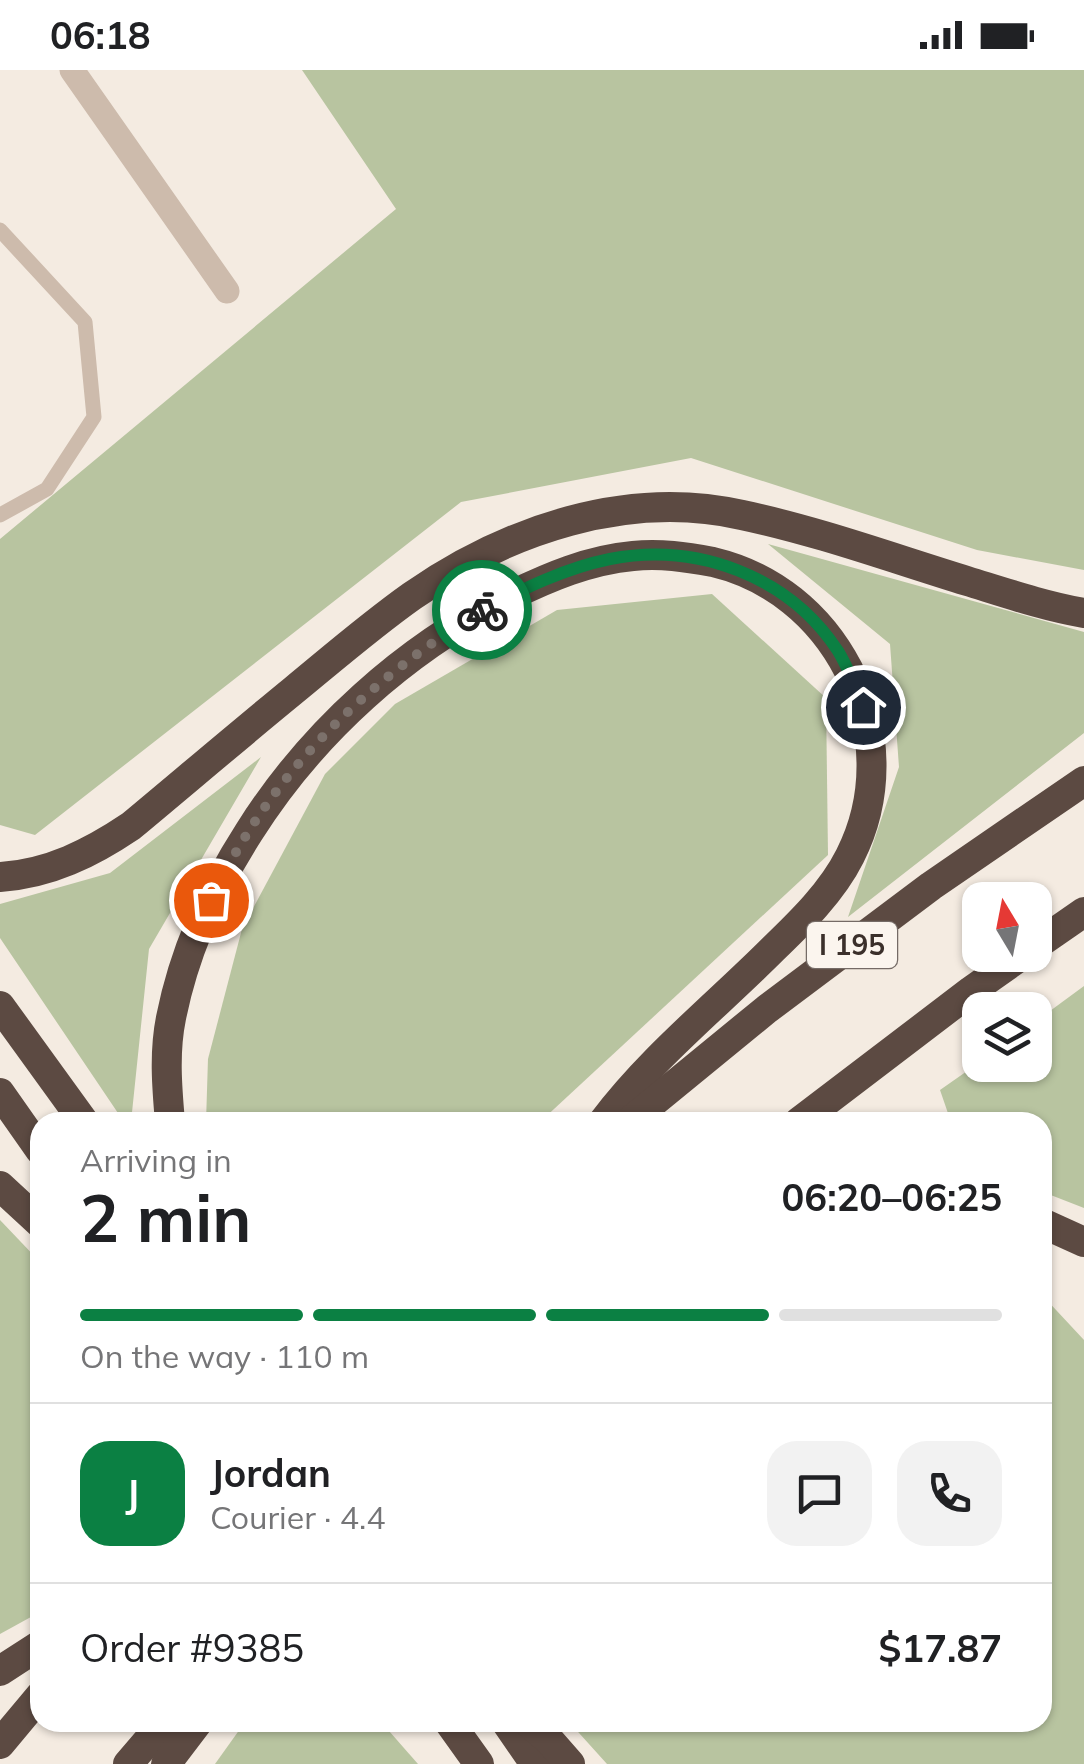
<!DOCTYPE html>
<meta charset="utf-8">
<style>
:root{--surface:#fff;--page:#f2f2f2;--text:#202124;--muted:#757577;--line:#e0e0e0;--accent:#0b8043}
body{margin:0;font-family:Mulish,sans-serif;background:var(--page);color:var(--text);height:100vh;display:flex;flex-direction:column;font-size:38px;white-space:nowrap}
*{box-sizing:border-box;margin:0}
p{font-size:32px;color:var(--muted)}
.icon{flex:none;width:55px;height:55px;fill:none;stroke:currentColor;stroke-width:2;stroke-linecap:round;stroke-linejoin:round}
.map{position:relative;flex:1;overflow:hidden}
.sheet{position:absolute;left:30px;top:1042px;width:1022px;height:620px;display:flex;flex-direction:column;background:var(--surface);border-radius:30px;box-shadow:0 2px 8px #0004}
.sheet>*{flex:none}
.needle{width:65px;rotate:350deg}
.fabs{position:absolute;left:962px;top:812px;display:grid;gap:20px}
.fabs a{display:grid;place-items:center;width:90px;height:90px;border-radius:20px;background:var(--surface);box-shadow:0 2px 8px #0004;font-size:50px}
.pin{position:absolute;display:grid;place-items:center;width:85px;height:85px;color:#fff;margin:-42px;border:5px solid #fff;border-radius:50%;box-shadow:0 2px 10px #0007}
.courier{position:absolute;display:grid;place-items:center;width:100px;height:100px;margin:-50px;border:8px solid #0b8043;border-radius:50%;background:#fff;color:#222;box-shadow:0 2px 12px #0007}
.head em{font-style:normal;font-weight:700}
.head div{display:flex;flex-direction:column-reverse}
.head{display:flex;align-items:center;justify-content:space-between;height:170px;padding:0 50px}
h1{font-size:65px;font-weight:700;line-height:75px}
.bar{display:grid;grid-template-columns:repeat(4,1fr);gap:15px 10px;align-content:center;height:120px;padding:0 50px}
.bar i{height:12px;border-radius:8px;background:var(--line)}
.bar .selected{background:var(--accent)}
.bar p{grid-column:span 4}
.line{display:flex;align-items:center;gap:25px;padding:0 50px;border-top:2px solid var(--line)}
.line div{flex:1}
.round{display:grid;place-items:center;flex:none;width:105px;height:105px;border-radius:30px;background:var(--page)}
.status{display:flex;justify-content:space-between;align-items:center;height:70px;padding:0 50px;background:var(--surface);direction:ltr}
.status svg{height:28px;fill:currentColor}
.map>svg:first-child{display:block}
.green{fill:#b8c4a0}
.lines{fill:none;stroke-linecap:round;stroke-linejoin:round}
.lane{stroke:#cdbbac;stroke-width:15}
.street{stroke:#cdbbac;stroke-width:25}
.highway{stroke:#5c4a42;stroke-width:30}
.done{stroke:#7c716b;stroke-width:10;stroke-dasharray:0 18}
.route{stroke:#0b8043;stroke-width:12}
.labels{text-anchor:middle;stroke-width:8;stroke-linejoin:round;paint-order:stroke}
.shield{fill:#fbf5ee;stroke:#756b66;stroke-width:2.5}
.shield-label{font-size:28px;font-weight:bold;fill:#3b302b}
</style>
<div class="status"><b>06:18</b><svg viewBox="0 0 49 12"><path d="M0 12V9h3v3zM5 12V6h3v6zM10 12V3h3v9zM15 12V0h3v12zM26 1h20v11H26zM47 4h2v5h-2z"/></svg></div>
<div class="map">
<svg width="1084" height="1694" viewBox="0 0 1084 1694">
<rect width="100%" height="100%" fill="#f4ebe1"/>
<!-- green -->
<g class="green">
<path d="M302,0H1084V500L977,480L691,388L461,432L35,765L0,755V469L396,139Z"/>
<path d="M768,474L1084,562V663L848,847L899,697L890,574Z"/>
<path d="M712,524L826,628L828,785L540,1052H206L208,989L242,859L325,704L395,634L557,540Z"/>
<path d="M261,687L149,879L131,1052H124L0,868V834L110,803Z"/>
<path d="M1084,916V1138L1043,1122L1042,1052H951L940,1020L980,992V995H1035V952Z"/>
<path d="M0,1150L40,1192V1542L0,1564Z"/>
<path d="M1043,1226L1084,1270V1694H607L570,1653L1042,1652Z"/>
<path d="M245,1652L382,1653L418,1694H215Z"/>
</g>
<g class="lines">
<!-- lane -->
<path class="lane" d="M0,160L85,252L94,347L47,419L0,445"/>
<!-- street -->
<path class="street" d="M72,0L227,221"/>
<!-- highway -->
<g class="highway">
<path d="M0,807C49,804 91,783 131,756C185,711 239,665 294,620C333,588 371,555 412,526C507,460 627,419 742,445C818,461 892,488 967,511C1006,523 1044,536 1084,543"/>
<path d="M1035,876L1084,842"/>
<path d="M0,936L84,1052"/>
<path d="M0,1023L40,1080"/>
<path d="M170,1052C167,1018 164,982 171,948C184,882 213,818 249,762C312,662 405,579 510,526C549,507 589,490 633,486C660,483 686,487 713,492C772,506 820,545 848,599C878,658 880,727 850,786C832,822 801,852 773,879C716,936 651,988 603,1052"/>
<path d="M629,1052L767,939L931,816L1084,711"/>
<path d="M799,1052L971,921L1022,885"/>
<path d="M0,1116L40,1153"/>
<path d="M1042,1153L1084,1172"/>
<path d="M0,1601L40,1575"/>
<path d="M449,1652L479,1694"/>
<path d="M506,1652L535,1694"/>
<path d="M528,1652L549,1670L570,1694"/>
<path d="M0,1674L40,1626"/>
<path d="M128,1694L164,1652"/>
<path d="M166,1694L198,1652"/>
</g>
</g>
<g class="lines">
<!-- done -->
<path class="done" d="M211,830C271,702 364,614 482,540"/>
<!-- route -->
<path class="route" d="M482,540C523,519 565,498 610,489C697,472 789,506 838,581C849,599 856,618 863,637"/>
</g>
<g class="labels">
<!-- shield labels -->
<rect class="shield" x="807" y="852" width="90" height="46" rx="8"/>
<g class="shield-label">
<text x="852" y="885">I 195</text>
</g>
</g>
</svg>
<div class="fabs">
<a><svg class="needle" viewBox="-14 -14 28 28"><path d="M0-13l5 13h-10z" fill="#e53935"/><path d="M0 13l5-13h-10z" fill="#757577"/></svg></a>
<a><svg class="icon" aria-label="layers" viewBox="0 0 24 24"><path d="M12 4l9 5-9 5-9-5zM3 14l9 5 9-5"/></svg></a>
</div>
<div class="pin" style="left:211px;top:830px;background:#ea580c"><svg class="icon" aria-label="bag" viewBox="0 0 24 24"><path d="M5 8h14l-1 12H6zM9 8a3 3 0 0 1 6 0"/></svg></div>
<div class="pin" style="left:863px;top:637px;background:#1f2937"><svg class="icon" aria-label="home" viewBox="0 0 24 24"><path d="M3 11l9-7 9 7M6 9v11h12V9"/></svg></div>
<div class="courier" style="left:482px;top:540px"><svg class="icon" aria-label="bike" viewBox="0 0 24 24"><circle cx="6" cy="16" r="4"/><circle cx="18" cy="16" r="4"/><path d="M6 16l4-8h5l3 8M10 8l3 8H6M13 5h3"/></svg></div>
<section class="sheet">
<div class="head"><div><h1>2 min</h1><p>Arriving in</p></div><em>06:20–06:25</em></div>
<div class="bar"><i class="selected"></i><i class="selected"></i><i class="selected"></i><i></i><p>On the way · 110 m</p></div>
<div class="line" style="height:180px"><b class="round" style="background:var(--accent);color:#fff">J</b><div><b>Jordan</b><p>Courier · 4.4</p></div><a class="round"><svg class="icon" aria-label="chat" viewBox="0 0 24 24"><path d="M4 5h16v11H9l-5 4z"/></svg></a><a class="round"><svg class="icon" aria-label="phone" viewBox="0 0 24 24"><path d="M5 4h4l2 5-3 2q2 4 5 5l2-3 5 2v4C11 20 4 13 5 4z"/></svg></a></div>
<div class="line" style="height:130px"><div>Order #9385</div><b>$17.87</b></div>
</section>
</div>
